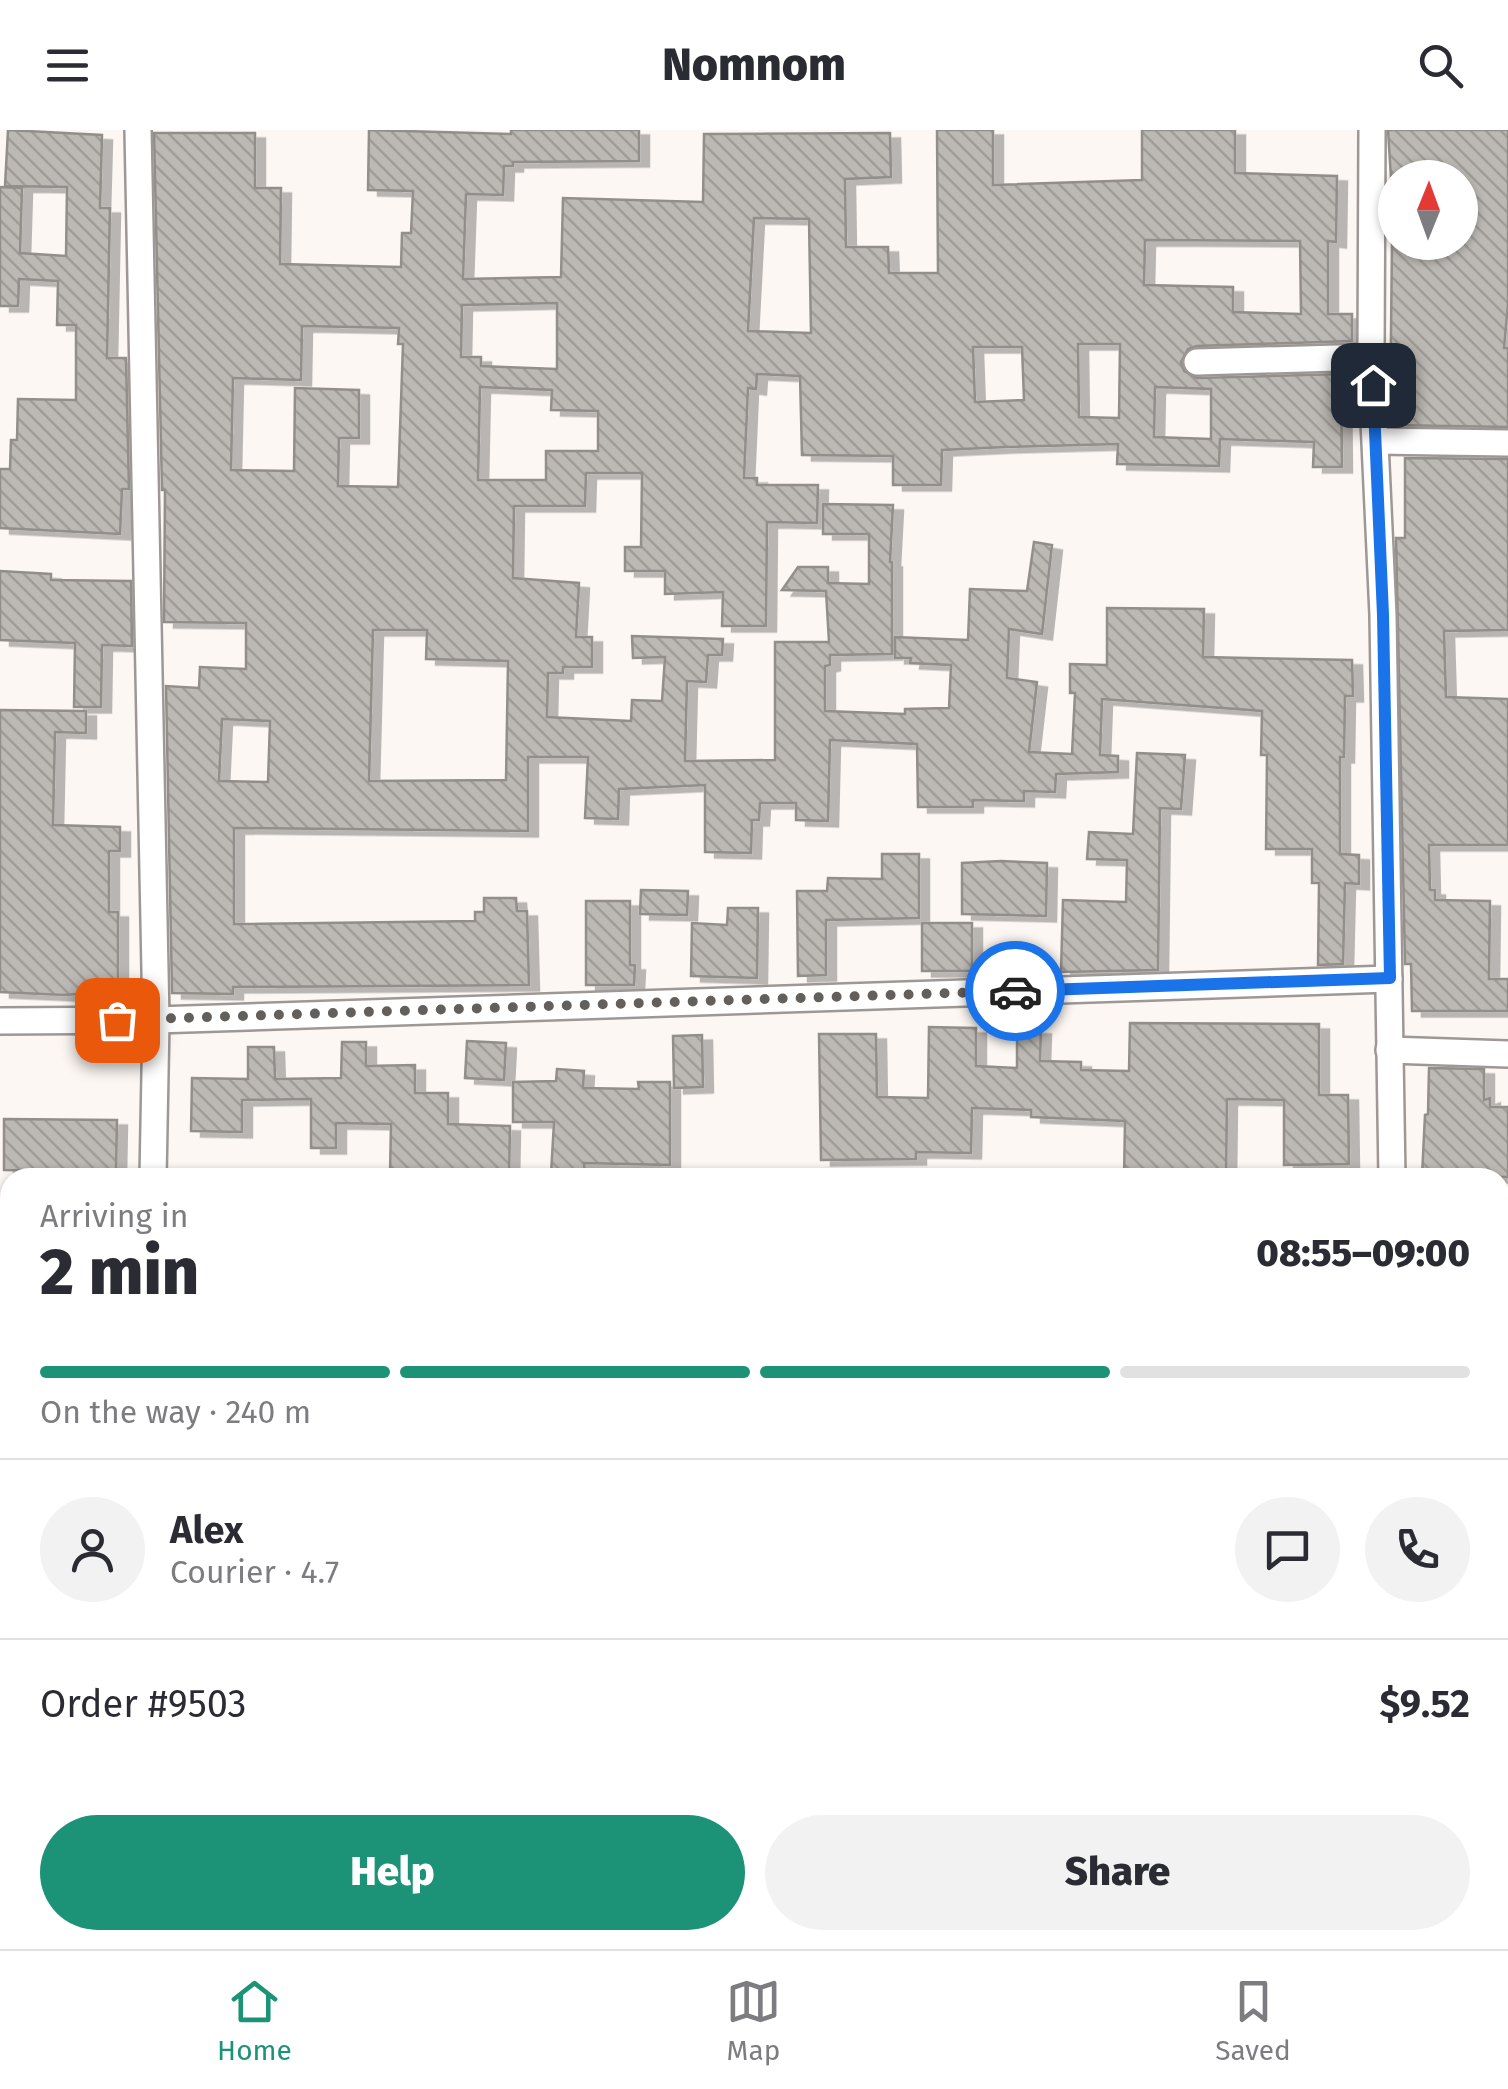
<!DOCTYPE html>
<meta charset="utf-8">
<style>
:root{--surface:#fff;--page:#f2f2f3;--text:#2b2b33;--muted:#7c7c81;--line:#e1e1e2;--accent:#1c9377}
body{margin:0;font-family:"Fira Sans",sans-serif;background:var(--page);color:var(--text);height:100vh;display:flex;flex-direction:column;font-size:38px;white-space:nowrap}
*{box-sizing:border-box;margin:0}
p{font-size:32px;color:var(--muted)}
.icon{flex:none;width:55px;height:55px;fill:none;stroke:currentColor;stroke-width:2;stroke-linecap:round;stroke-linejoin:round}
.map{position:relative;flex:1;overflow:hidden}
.details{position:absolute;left:0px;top:1038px;width:1510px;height:782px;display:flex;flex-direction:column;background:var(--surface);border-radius:30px 30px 0 0;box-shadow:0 2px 8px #0004}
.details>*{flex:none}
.needle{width:65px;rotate:1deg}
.controls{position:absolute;left:1378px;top:30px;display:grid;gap:20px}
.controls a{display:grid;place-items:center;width:100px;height:100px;border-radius:50%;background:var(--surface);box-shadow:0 2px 8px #0004;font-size:50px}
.pin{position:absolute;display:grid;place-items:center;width:85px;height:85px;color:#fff;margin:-42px;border-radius:20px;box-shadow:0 5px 15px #0006}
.courier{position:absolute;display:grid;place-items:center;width:100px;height:100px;margin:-50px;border:8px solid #1a73e8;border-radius:50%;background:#fff;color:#222;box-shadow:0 2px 12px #0007}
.head em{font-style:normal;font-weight:800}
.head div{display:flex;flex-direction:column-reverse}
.head{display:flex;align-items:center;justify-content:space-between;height:170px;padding:0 40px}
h1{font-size:65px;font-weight:800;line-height:75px}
.bar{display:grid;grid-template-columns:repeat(4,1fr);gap:15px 10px;align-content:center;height:120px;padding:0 40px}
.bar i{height:12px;border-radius:8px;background:var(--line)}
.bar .selected{background:var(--accent)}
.bar p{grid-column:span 4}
.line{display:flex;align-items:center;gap:25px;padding:0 40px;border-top:2px solid var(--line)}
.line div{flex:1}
.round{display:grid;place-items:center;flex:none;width:105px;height:105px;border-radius:52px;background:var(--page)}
.primary-button{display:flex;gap:20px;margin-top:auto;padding:20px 40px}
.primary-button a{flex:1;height:115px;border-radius:60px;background:var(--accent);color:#fff;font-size:40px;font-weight:800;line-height:115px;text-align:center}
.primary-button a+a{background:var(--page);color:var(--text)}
header{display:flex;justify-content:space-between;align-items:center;height:130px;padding:0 40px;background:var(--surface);font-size:45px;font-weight:800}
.dock{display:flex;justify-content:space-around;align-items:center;height:140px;border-top:2px solid var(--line);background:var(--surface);font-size:28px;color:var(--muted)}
.dock a{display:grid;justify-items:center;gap:5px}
.dock .selected{color:var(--accent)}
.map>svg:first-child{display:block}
.building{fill:url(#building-back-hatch);stroke:#928e8a;stroke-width:2.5;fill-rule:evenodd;filter:url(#shadow)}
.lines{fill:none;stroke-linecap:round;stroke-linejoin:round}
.minor-casing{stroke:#9d9895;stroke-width:30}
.minor{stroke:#fff;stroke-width:25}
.done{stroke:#625f5d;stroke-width:10;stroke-dasharray:0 18}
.route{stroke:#1a73e8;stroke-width:12}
</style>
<header><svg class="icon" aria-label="menu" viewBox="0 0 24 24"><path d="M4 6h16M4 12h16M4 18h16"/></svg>Nomnom<svg class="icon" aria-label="search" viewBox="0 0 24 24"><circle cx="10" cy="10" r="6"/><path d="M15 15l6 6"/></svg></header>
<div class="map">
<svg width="1508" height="1819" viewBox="0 0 1508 1819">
<defs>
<pattern id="building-back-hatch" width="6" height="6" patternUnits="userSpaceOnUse" patternTransform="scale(2.5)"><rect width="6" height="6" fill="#bcb8b3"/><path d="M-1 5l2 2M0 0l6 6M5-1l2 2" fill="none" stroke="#a09d99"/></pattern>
<filter id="shadow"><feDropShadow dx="10" dy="5.5" stdDeviation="0" flood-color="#0004"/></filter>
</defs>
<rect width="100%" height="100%" fill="#fcf7f3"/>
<!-- building -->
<g class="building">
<path d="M8,0L102,5L100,78H110L107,228H126L129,359H122L120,404L0,398V339H10L11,310H17L18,269L76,270V195H57L58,151L19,149L18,176H0V57L22,58L20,123L66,126L67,57L5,56Z"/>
<path d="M369,0L511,4V0H639V31L513,32V36H504L503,65L466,64L463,149L561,147L563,68L703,72L704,4L890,3L891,47L845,49L846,117H888L889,143H938L937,0H993V55L1142,50V0H1235V43L1337,46L1336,112L1328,111V184H1352V211L1197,216L1188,219L1181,232L1184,241L1197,248L1341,244L1342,337H1313L1314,312L1220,309L1219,336L1117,334L1118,314L1005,317L942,320L941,355H893V326L802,325L800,246L757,244L756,259L748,258L744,348H757V355H818L817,393L767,392L766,496H722L723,462L665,464V441H625V417H641L642,343H586L585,376H514L513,448L579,453L576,507H592V537H563V543H548L547,587L631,591L632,570L662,571L665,527L633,528L632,506L723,509L722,525H708L706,552L687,551L685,631L775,630V512H829L826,461L782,460L798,437H828V453L869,454V404H823V374L893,375L890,432H892V524L830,525V535L825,536V581L905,584V579L949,578L951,535L910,533L911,528H895V507L968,510L970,459L1027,461L1034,412L1052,415L1042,504L1009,499L1007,548L1037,552L1029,622L1072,624L1075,563H1070V534L1107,535V478L1204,479L1203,527L1352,530L1353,566H1345L1344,627H1340V724L1359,725V754L1345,753L1343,834L1318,835L1319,753H1312V719H1266L1267,625H1261L1262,581L1102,569L1100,625L1118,626V642L1056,644L1055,662L1024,661V671L973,670V677H918L917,614L830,610L828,691L796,690V673H760L759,690H752L751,723L705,722V655L619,659L618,689L585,688L588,627H528V701L234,698V794L475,791V782H484V768H516L517,781H527L529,855L233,857V864L172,863L166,556L199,558L200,537L246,539V493L164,492L165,360H162L154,3H255V58H281L280,134L401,137L402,103H411L413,61L368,60ZM754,88L809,89L811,203L748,201ZM1145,110L1300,111L1301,184L1233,182V157L1144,155ZM557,173V239L481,236V227H461L462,175ZM302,196L399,198L398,214H403L398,357L338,356L339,308H359V260L295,258L294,341L231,340L233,248L301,250ZM1078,214H1120L1119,288L1079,287ZM973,217H1022L1024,270L975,272ZM480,257L552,260L551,280L598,281V321H546V350H478ZM1155,257L1211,259V309L1154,307ZM373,500H427L426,529L508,531L506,650L369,651ZM222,589L270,591L268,652L219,651Z"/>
<path d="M1388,0H1508V174L1504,218H1508V297L1390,295L1392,112H1460V48H1391Z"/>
<path d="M1405,328L1508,329V500L1444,501L1446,567L1508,569V715H1429L1430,760H1435V770L1490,771L1489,849H1508V881H1412L1411,834H1405L1396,408H1405Z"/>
<path d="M0,441L51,444V450L131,451L132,516L102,515L101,577H74L75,513L0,510Z"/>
<path d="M0,580L86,581V603L55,602L53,695L120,697V721H109V782H118V861L64,865L0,862Z"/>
<path d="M1137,623L1185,625L1181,679L1160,678L1158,840L1061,842L1063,770L1126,772L1127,730L1087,729L1089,702L1133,704Z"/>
<path d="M882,724H919V788L826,790V845L798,846L797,761H827L828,748L882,749Z"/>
<path d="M1001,731L1047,733L1046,786L962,784V733Z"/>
<path d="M641,760L688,761L687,785L640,784Z"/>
<path d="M586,771H630V835H635L634,855H586Z"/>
<path d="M728,778H758L757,848L691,846L692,793L727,795Z"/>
<rect x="922" y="793" width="50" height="48"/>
<path d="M1130,893L1319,894V965H1348L1349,1034L1284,1035V970L1227,969L1226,1048H1124L1125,991L1031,987V980L972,978L971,1023L916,1022V1029L821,1030L819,904H876L877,967L928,968L929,897L976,898V936L1017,938V898L1041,899L1040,931L1081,932V940L1129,941Z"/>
<path d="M702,905L703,957L674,958L673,906Z"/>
<path d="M467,911L506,913L504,950L465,948Z"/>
<path d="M342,912H366V936L415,935V963H448V994L510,996L509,1048L390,1044L391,994L336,993V1018H311V969L242,970V1002L191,1001L192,948L248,949V917H274L275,949L341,948Z"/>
<path d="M1429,938L1484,939V970L1490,968V977H1508V1047L1422,1046L1425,985L1428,984Z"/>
<path d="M557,939L584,941L583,958L639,959L638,952H670V1035L584,1033L585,1045L551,1044L554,992H513V952L556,951Z"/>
<path d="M4,989L117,990L116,1042L4,1040Z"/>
</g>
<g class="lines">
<!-- minor casing -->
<g class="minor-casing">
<g id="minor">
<path d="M138,0L156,890L153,1048"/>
<path d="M1372,0L1371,227L1383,485L1392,1048"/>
<path d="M1197,232L1371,227"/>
<path d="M1376,311L1508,313"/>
<path d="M0,891L156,890L1389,849"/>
<path d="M1389,920L1508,924"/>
<path d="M1500,1318H1508"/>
<path d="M0,1336L10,1335"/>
<path d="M1500,1603H1508"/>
<path d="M286,1810L287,1819"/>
<path d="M790,1810L791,1819"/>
<path d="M1426,1810V1819"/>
</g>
</g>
<!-- minor -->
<use href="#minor" class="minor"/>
</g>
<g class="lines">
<!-- done -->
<path class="done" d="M117,890L1015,861"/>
<!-- route -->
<path class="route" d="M1015,861L1390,848L1383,485L1373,255"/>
</g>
</svg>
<div class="controls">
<a><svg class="needle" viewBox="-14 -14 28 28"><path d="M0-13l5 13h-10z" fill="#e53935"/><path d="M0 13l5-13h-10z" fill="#7c7c81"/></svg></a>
</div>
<div class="pin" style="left:117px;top:890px;background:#ea580c"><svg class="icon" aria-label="bag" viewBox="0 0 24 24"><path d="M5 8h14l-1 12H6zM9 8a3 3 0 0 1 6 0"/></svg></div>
<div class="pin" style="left:1373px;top:255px;background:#1f2937"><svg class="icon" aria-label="home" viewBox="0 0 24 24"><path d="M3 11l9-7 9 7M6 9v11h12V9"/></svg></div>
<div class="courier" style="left:1015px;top:861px"><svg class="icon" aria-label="car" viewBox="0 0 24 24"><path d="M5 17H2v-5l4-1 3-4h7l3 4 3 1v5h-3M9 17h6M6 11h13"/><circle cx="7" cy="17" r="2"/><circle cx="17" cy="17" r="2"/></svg></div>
<section class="details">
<div class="head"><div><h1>2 min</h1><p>Arriving in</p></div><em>08:55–09:00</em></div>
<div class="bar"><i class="selected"></i><i class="selected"></i><i class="selected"></i><i></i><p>On the way · 240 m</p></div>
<div class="line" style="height:180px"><a class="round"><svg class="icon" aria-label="person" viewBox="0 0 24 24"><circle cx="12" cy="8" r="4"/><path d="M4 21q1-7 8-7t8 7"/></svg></a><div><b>Alex</b><p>Courier · 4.7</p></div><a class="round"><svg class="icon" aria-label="chat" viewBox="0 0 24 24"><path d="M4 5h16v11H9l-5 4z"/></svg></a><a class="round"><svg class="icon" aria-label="phone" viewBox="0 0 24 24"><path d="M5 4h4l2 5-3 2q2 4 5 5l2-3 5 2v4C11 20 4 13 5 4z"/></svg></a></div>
<div class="line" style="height:130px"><div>Order #9503</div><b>$9.52</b></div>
<div class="primary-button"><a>Help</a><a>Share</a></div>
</section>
</div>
<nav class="dock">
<a class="selected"><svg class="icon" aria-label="home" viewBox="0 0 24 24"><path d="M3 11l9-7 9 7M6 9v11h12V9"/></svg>Home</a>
<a><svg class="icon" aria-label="map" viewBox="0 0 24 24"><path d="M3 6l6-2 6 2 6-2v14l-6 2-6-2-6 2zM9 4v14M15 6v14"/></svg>Map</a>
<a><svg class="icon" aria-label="saved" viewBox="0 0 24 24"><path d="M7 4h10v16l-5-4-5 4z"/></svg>Saved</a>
</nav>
